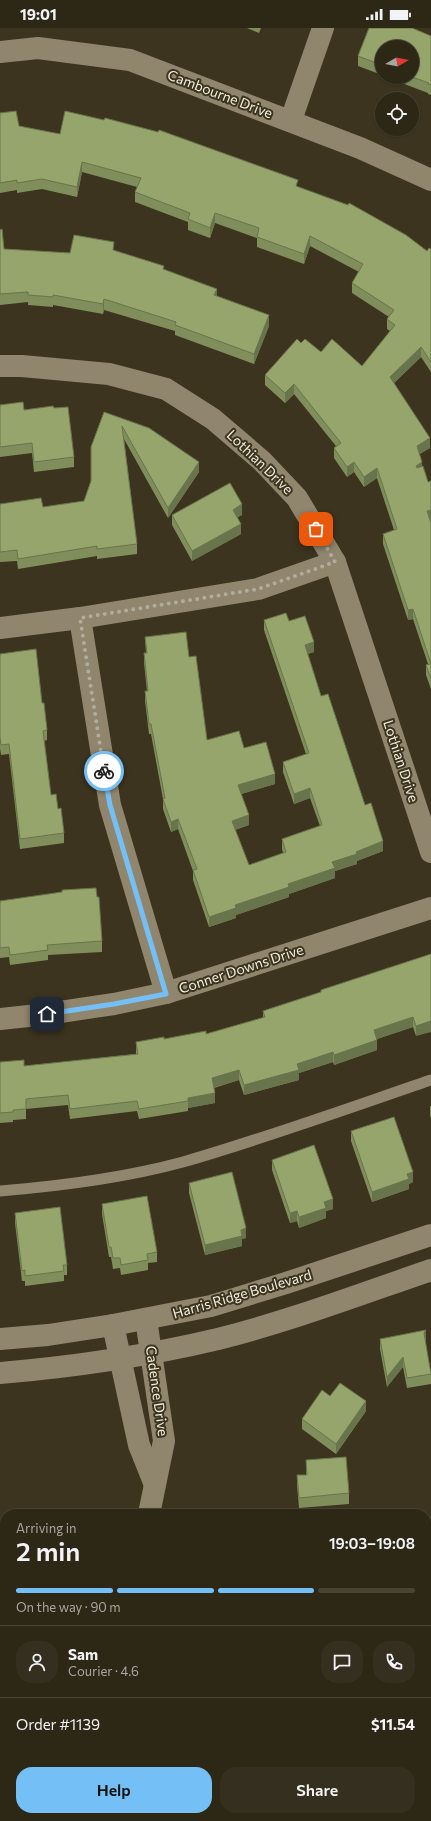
<!DOCTYPE html>
<meta charset="utf-8">
<style>
:root{--surface:#2d2716;--page:#352f1f;--text:#f1f3f6;--muted:#a7a5a1;--line:#484435;--accent:#74c0f6}
body{margin:0;font-family:Commissioner,sans-serif;background:var(--page);color:var(--text);height:100vh;display:flex;flex-direction:column;font-size:15px;white-space:nowrap}
*{box-sizing:border-box;margin:0}
p{font-size:13px;color:var(--muted)}
.icon{flex:none;width:22px;height:22px;fill:none;stroke:currentColor;stroke-width:2;stroke-linecap:round;stroke-linejoin:round}
.map{position:relative;flex:1;overflow:hidden}
.drawer{position:absolute;left:0px;top:1481px;width:431px;height:312px;display:flex;flex-direction:column;background:var(--surface);border-radius:16px 16px 0 0;box-shadow:0 1px 3px #0004,0 0 0 1px var(--line)}
.drawer>*{flex:none}
.needle{width:26px;rotate:81deg}
.tools{position:absolute;left:375px;top:12px;display:grid;gap:8px}
.tools a{display:grid;place-items:center;width:44px;height:44px;border-radius:50%;background:var(--surface);box-shadow:0 1px 3px #0004,0 0 0 1px var(--line);font-size:20px}
.pin{position:absolute;display:grid;place-items:center;width:34px;height:34px;color:#fff;margin:-17px;border-radius:8px;box-shadow:0 2px 6px #0006}
.courier{position:absolute;display:grid;place-items:center;width:40px;height:40px;margin:-20px;border:3px solid #74c0f6;border-radius:50%;background:#fff;color:#222;box-shadow:0 1px 5px #0007}
.headline em{font-style:normal;font-weight:600}
.headline div{display:flex;flex-direction:column-reverse}
.headline{display:flex;align-items:center;justify-content:space-between;height:68px;padding:0 16px}
h1{font-size:26px;font-weight:600;line-height:30px}
.bar{display:grid;grid-template-columns:repeat(4,1fr);gap:6px 4px;align-content:center;height:48px;padding:0 16px}
.bar i{height:5px;border-radius:3px;background:var(--line)}
.bar .active{background:var(--accent)}
.bar p{grid-column:span 4}
.line{display:flex;align-items:center;gap:10px;padding:0 16px;border-top:1px solid var(--line)}
.line div{flex:1}
.round{display:grid;place-items:center;flex:none;width:42px;height:42px;border-radius:16px;background:var(--page)}
.button{display:flex;gap:8px;margin-top:auto;padding:8px 16px}
.button a{flex:1;height:46px;border-radius:16px;background:var(--accent);color:#111;font-size:16px;font-weight:600;line-height:46px;text-align:center}
.button a+a{background:var(--page);color:var(--text)}
.status{display:flex;justify-content:space-between;align-items:center;height:28px;padding:0 20px;background:var(--surface);direction:ltr}
.status svg{height:11px;fill:currentColor}
.map>svg:first-child{display:block}
.lines{fill:none;stroke-linecap:round;stroke-linejoin:round}
.service{stroke:#90866e;stroke-width:11}
.minor{stroke:#90866e;stroke-width:22}
.tertiary{stroke:#90866e;stroke-width:22}
.wall{fill:#808e5c}
.shaded-wall{fill:#68744b}
.building{fill:#95a56b;stroke:#68744b}
.done{stroke:#b2ac9b;stroke-width:4;stroke-dasharray:0 7.2}
.route{stroke:#74c0f6;stroke-width:5}
.labels{text-anchor:middle;stroke-width:4;stroke-linejoin:round;paint-order:stroke}
.street-label{font-size:14px;fill:#f2eddf;stroke:#3c341e}
</style>
<div class="status"><b>19:01</b><svg viewBox="0 0 49 12"><path d="M0 12V9h3v3zM5 12V6h3v6zM10 12V3h3v9zM15 12V0h3v12zM26 1h20v11H26zM47 4h2v5h-2z"/></svg></div>
<div class="map">
<svg width="431" height="1793" viewBox="0 0 431 1793">
<rect width="100%" height="100%" fill="#3c341e"/>
<g class="lines">
<!-- service -->
<path class="service" d="M0,1163C61,1158 124,1150 183,1134C266,1110 349,1080 431,1052"/>
<!-- minor -->
<g class="minor">
<path d="M0,24L38,20L130,32L360,120L431,152"/>
<path d="M291,92L323,0"/>
<path d="M0,338H22L109,346L166,361L213,391L262,433L297,470L335,534L431,824"/>
<path d="M80,590L110,777L166,965"/>
<path d="M0,600L80,590L258,561L335,534"/>
<path d="M0,991L47,986L114,976L166,965L431,880"/>
<path d="M146,1291L164,1413L149,1486"/>
<path d="M113,1297L139,1417L155,1457"/>
<path d="M320,1788L334,1793"/>
<path d="M44,1793L46,1788"/>
</g>
<!-- tertiary -->
<g class="tertiary">
<path d="M0,1311L48,1307L113,1297L211,1278L286,1255L431,1207"/>
<path d="M0,1345C73,1339 146,1328 218,1311C290,1293 361,1266 431,1242"/>
</g>
</g>
<!-- wall -->
<g class="wall">
<path d="M247,0H261L259,5Z"/>
<path d="M369,0H412L431,8V67L428,66V65L386,49H412V19H382V47L358,38V28Z"/>
<path d="M0,85L19,98L298,159L427,223L431,221V344L421,329L394,355L430,420L419,426L422,438L428,454L431,453V492L430,493L431,495V661L426,647V637L428,636L413,591L408,592L383,516V506L394,502L377,450L364,459L354,444L347,449L334,430V420L336,418L294,366L285,375L265,357V347L301,315L321,324L362,338L390,303L387,301V291L389,289L352,265V255L359,244L310,218L304,236L257,219V210L215,195L210,210L188,202V194L135,174V164L137,159L82,144L77,169L42,161L17,165V162L0,165Z"/>
<path d="M0,202L4,221L70,225L114,222L164,242L217,268L269,298L254,336L175,307V303L104,282L103,286L53,277V279L28,277V274L0,277Z"/>
<path d="M0,377L24,382L54,380L74,429V439L34,444L32,425L0,429Z"/>
<path d="M104,384L199,444L168,490L124,411L137,516V526L97,531V528L18,541L17,533L0,534V476L43,479L84,473L91,453Z"/>
<path d="M172,487H242L237,489L241,506L192,533L172,497Z"/>
<path d="M264,592L289,593L314,624L307,626L321,668L383,823L357,833V836L335,843V850L289,866V869L236,887V890L209,899L193,852V843L178,801L171,804L163,781V771L151,706H149L145,673V663H147L144,635V625H146L145,609L189,629L207,712L244,720L275,756L241,766L249,797L235,802L249,837L283,825L282,821V811L320,798L310,770L294,776L283,744V734L306,726L264,602Z"/>
<path d="M0,626L42,675L47,702V712L44,713L51,767L58,781L64,805V815L20,821L9,726L1,727L0,720Z"/>
<path d="M97,869L102,913V924L48,927V932L10,937L9,929L0,930V873Z"/>
<path d="M431,926L416,1008L413,999L377,1011V1022L334,1037L333,1034L299,1045V1052L244,1067L239,1052L214,1060L215,1075L188,1080V1083L139,1091L137,1083L70,1091L68,1077L26,1081V1091L13,1092V1094L0,1095V1034L24,1038L136,1026V1014L164,1011L206,1006L263,990V983L321,964V962Z"/>
<path d="M430,1078H431V1090L430,1088Z"/>
<path d="M351,1103L413,1154L409,1156V1161L372,1174L351,1113Z"/>
<path d="M272,1132L333,1181L326,1183V1190L299,1200L297,1193L290,1195L272,1142Z"/>
<path d="M189,1155L246,1210L242,1211V1218L205,1227L189,1165Z"/>
<path d="M102,1176L157,1224V1234L148,1235V1242L121,1247L120,1240L113,1241L111,1229H109L102,1186Z"/>
<path d="M15,1185L67,1237V1247H64V1253L25,1258V1253H22L15,1195Z"/>
<path d="M380,1311L426,1312L425,1313L431,1345V1356L407,1360L403,1339L387,1359L380,1321Z"/>
<path d="M330,1368L366,1383L336,1426L302,1401V1391Z"/>
<path d="M306,1432L349,1465V1476L299,1480L297,1457V1447H306Z"/>
<path d="M426,1530L431,1531V1593L426,1591Z"/>
<path d="M4,1554L2,1774H1L0,1776Z"/>
<path d="M431,1693V1776L426,1774V1707Z"/>
</g>
<!-- shaded-wall -->
<g class="shaded-wall">
<path d="M82,134V144L77,169V159Z"/>
<path d="M215,185V195L210,210V200Z"/>
<path d="M310,208V218L304,236V226Z"/>
<path d="M217,261V271L214,267Z"/>
<path d="M104,271V282L103,286V276Z"/>
<path d="M269,287V298L254,336V326Z"/>
<path d="M421,319V329L390,359V349Z"/>
<path d="M294,356V366L285,375V365Z"/>
<path d="M430,410V420L417,428V418Z"/>
<path d="M199,434V444L168,490V480Z"/>
<path d="M354,434V444L347,449V439Z"/>
<path d="M422,434V444L416,448V438Z"/>
<path d="M377,440V450L364,459V449Z"/>
<path d="M242,476V487L233,492V482Z"/>
<path d="M431,482V492L427,494V483Z"/>
<path d="M241,496V506L192,533V523Z"/>
<path d="M413,581V591L408,592V582Z"/>
<path d="M314,614V624L305,627V617Z"/>
<path d="M275,746V756L238,767V757Z"/>
<path d="M310,760V770L294,776V766Z"/>
<path d="M249,787V797L232,803V793Z"/>
<path d="M178,791V801L171,804V794Z"/>
<path d="M383,813V823L357,833V836L335,843V850L289,866V869L236,887V890L209,899V889L235,877L288,856L332,834L356,824Z"/>
<path d="M413,989V999L374,1012V1002Z"/>
<path d="M431,993V1004L416,1008V998Z"/>
<path d="M377,1012V1022L334,1037V1027Z"/>
<path d="M333,1024V1034L299,1045V1052L244,1067V1057L297,1036Z"/>
<path d="M239,1042V1052L212,1060V1050Z"/>
<path d="M215,1065V1075L188,1080V1070Z"/>
<path d="M413,1144V1154L409,1156V1161L372,1174V1164L407,1146Z"/>
<path d="M333,1171V1181L326,1183V1190L299,1200V1189L324,1174Z"/>
<path d="M297,1183V1193L290,1195V1185Z"/>
<path d="M246,1200V1210L242,1211V1218L205,1227V1217L241,1202Z"/>
<path d="M426,1302V1312L424,1315V1305Z"/>
<path d="M403,1329V1339L387,1359V1349Z"/>
<path d="M366,1373V1383L336,1426V1416Z"/>
<path d="M5,1757V1767L2,1774V1764Z"/>
<path d="M1,1764V1774L0,1776V1766Z"/>
</g>
<!-- building -->
<g class="building">
<path d="M369,0H412L431,8V57L428,56L429,55L412,49V19H382V37L358,28Z"/>
<path d="M16,83L19,98L60,106L65,83L104,92L105,90L158,104L159,102L298,152L296,158L348,177L349,175L406,207L427,223L429,220L431,221V334L421,319L390,349L430,410L417,418L422,434L416,438L417,440L423,438L428,454L431,453V482L427,483L431,495V651L426,637L431,636L413,581L408,582L383,506L397,501L377,440L364,449L354,434L347,439L334,420L341,415L294,356L285,365L265,347L297,311L301,315L305,311L321,324L332,311L362,338L395,297L387,291L394,282L352,255L363,236L310,208L304,226L257,209L259,200L215,185L210,200L188,191L190,185L135,164L141,150L82,134L77,159L42,151L17,155V152L0,155V85Z"/>
<path d="M2,201L4,221L70,225L74,207L114,214L113,222L164,238L163,241L217,261L214,267L269,287L254,326L175,297L176,294L104,271L103,276L53,267V269L28,267V264L0,266V202Z"/>
<path d="M23,374L24,382L53,378L54,380L68,379L74,429L34,434L32,415L0,419V377Z"/>
<path d="M104,384L149,400L199,434L168,480L122,398L137,516L97,521V518L18,531L17,522L0,524V476L41,470L43,479L84,473L91,453V419Z"/>
<path d="M230,455L242,476L233,482L241,496L192,523L172,487Z"/>
<path d="M286,585L289,593L305,588L314,614L305,617L321,668L328,666L365,777L371,775L383,813L356,824L357,826L332,834L335,840L288,856L289,859L235,877L236,880L209,889L193,842L197,841L178,791L171,794L163,771L165,770L151,696H149L145,663H148L144,625H147L145,609L186,604L189,629L196,628L207,712L239,703L244,720L266,714L275,746L238,757L249,787L232,793L249,837L286,824L282,811L322,797L310,760L294,766L283,734L309,725L264,592Z"/>
<path d="M36,621L42,675H44L47,702L43,703L51,767L56,766L58,781L61,780L64,805L20,811L9,716L1,717L0,709V626Z"/>
<path d="M96,860L97,869H99L102,913L47,917L48,922L10,927L9,919L0,920V873L62,864V862Z"/>
<path d="M431,926V993L416,998L413,989L374,1002L377,1012L334,1027L333,1024L297,1036L299,1042L244,1057L239,1042L212,1050L215,1065L188,1070V1073L139,1081L137,1073L70,1081L68,1067L26,1071V1081L13,1082V1084L0,1085V1034L24,1032V1038L138,1026L136,1014L164,1009V1011L206,1003V1006L265,989L263,983L321,964V962Z"/>
<path d="M394,1089L413,1144L407,1146L409,1151L372,1164L351,1103Z"/>
<path d="M314,1117L333,1171L324,1174L326,1180L299,1189L297,1183L290,1185L272,1132Z"/>
<path d="M232,1144L246,1200L241,1202L242,1208L205,1217L189,1155Z"/>
<path d="M147,1168L157,1224L147,1226L148,1232L121,1237L120,1230H113L111,1219H109L102,1176Z"/>
<path d="M60,1179L67,1237H63L64,1243L25,1248V1242L22,1243L15,1185Z"/>
<path d="M426,1302L424,1305L431,1346L407,1350L403,1329L387,1349L380,1311Z"/>
<path d="M340,1355L366,1373L336,1416L302,1391L322,1362L330,1368Z"/>
<path d="M346,1429L349,1465L299,1470L297,1447H307L306,1432Z"/>
<path d="M359,1483L361,1486H355Z"/>
<path d="M426,1530L431,1531V1582L426,1580Z"/>
<path d="M4,1554H5V1757L2,1764H1L0,1766V1565Z"/>
<path d="M431,1693V1766L426,1764V1707Z"/>
<path d="M88,1788H216L229,1793H86Z"/>
</g>
<g class="lines">
<!-- done -->
<path class="done" d="M104,743L80,590L258,561L335,534L316,501"/>
<!-- route -->
<path class="route" d="M47,986L114,976L166,966L110,777L104,743"/>
</g>
<g class="labels">
<!-- street labels -->
<g class="street-label">
<text transform="translate(220 66) rotate(21)" y="5">Cambourne Drive</text>
<text transform="translate(260 434) rotate(44)" y="5">Lothian Drive</text>
<text transform="translate(401 733) rotate(72)" y="5">Lothian Drive</text>
<text transform="translate(241 941) rotate(-18)" y="5">Conner Downs Drive</text>
<text transform="translate(242 1266) rotate(-16)" y="5">Harris Ridge Boulevard</text>
<text transform="translate(157 1363) rotate(82)" y="5">Cadence Drive</text>
</g>
</g>
</svg>
<div class="tools">
<a><svg class="needle" viewBox="-14 -14 28 28"><path d="M0-13l5 13h-10z" fill="#e53935"/><path d="M0 13l5-13h-10z" fill="#a7a5a1"/></svg></a>
<a><svg class="icon" aria-label="locate" viewBox="0 0 24 24"><circle cx="12" cy="12" r="6"/><path d="M12 2v4M12 18v4M2 12h4M18 12h4"/></svg></a>
</div>
<div class="pin" style="left:316px;top:501px;background:#ea580c"><svg class="icon" aria-label="bag" viewBox="0 0 24 24"><path d="M5 8h14l-1 12H6zM9 8a3 3 0 0 1 6 0"/></svg></div>
<div class="pin" style="left:47px;top:986px;background:#1f2937"><svg class="icon" aria-label="home" viewBox="0 0 24 24"><path d="M3 11l9-7 9 7M6 9v11h12V9"/></svg></div>
<div class="courier" style="left:104px;top:743px"><svg class="icon" aria-label="bike" viewBox="0 0 24 24"><circle cx="6" cy="16" r="4"/><circle cx="18" cy="16" r="4"/><path d="M6 16l4-8h5l3 8M10 8l3 8H6M13 5h3"/></svg></div>
<section class="drawer">
<div class="headline"><div><h1>2 min</h1><p>Arriving in</p></div><em>19:03–19:08</em></div>
<div class="bar"><i class="active"></i><i class="active"></i><i class="active"></i><i></i><p>On the way · 90 m</p></div>
<div class="line" style="height:72px"><a class="round"><svg class="icon" aria-label="person" viewBox="0 0 24 24"><circle cx="12" cy="8" r="4"/><path d="M4 21q1-7 8-7t8 7"/></svg></a><div><b>Sam</b><p>Courier · 4.6</p></div><a class="round"><svg class="icon" aria-label="chat" viewBox="0 0 24 24"><path d="M4 5h16v11H9l-5 4z"/></svg></a><a class="round"><svg class="icon" aria-label="phone" viewBox="0 0 24 24"><path d="M5 4h4l2 5-3 2q2 4 5 5l2-3 5 2v4C11 20 4 13 5 4z"/></svg></a></div>
<div class="line" style="height:52px"><div>Order #1139</div><b>$11.54</b></div>
<div class="button"><a>Help</a><a>Share</a></div>
</section>
</div>
